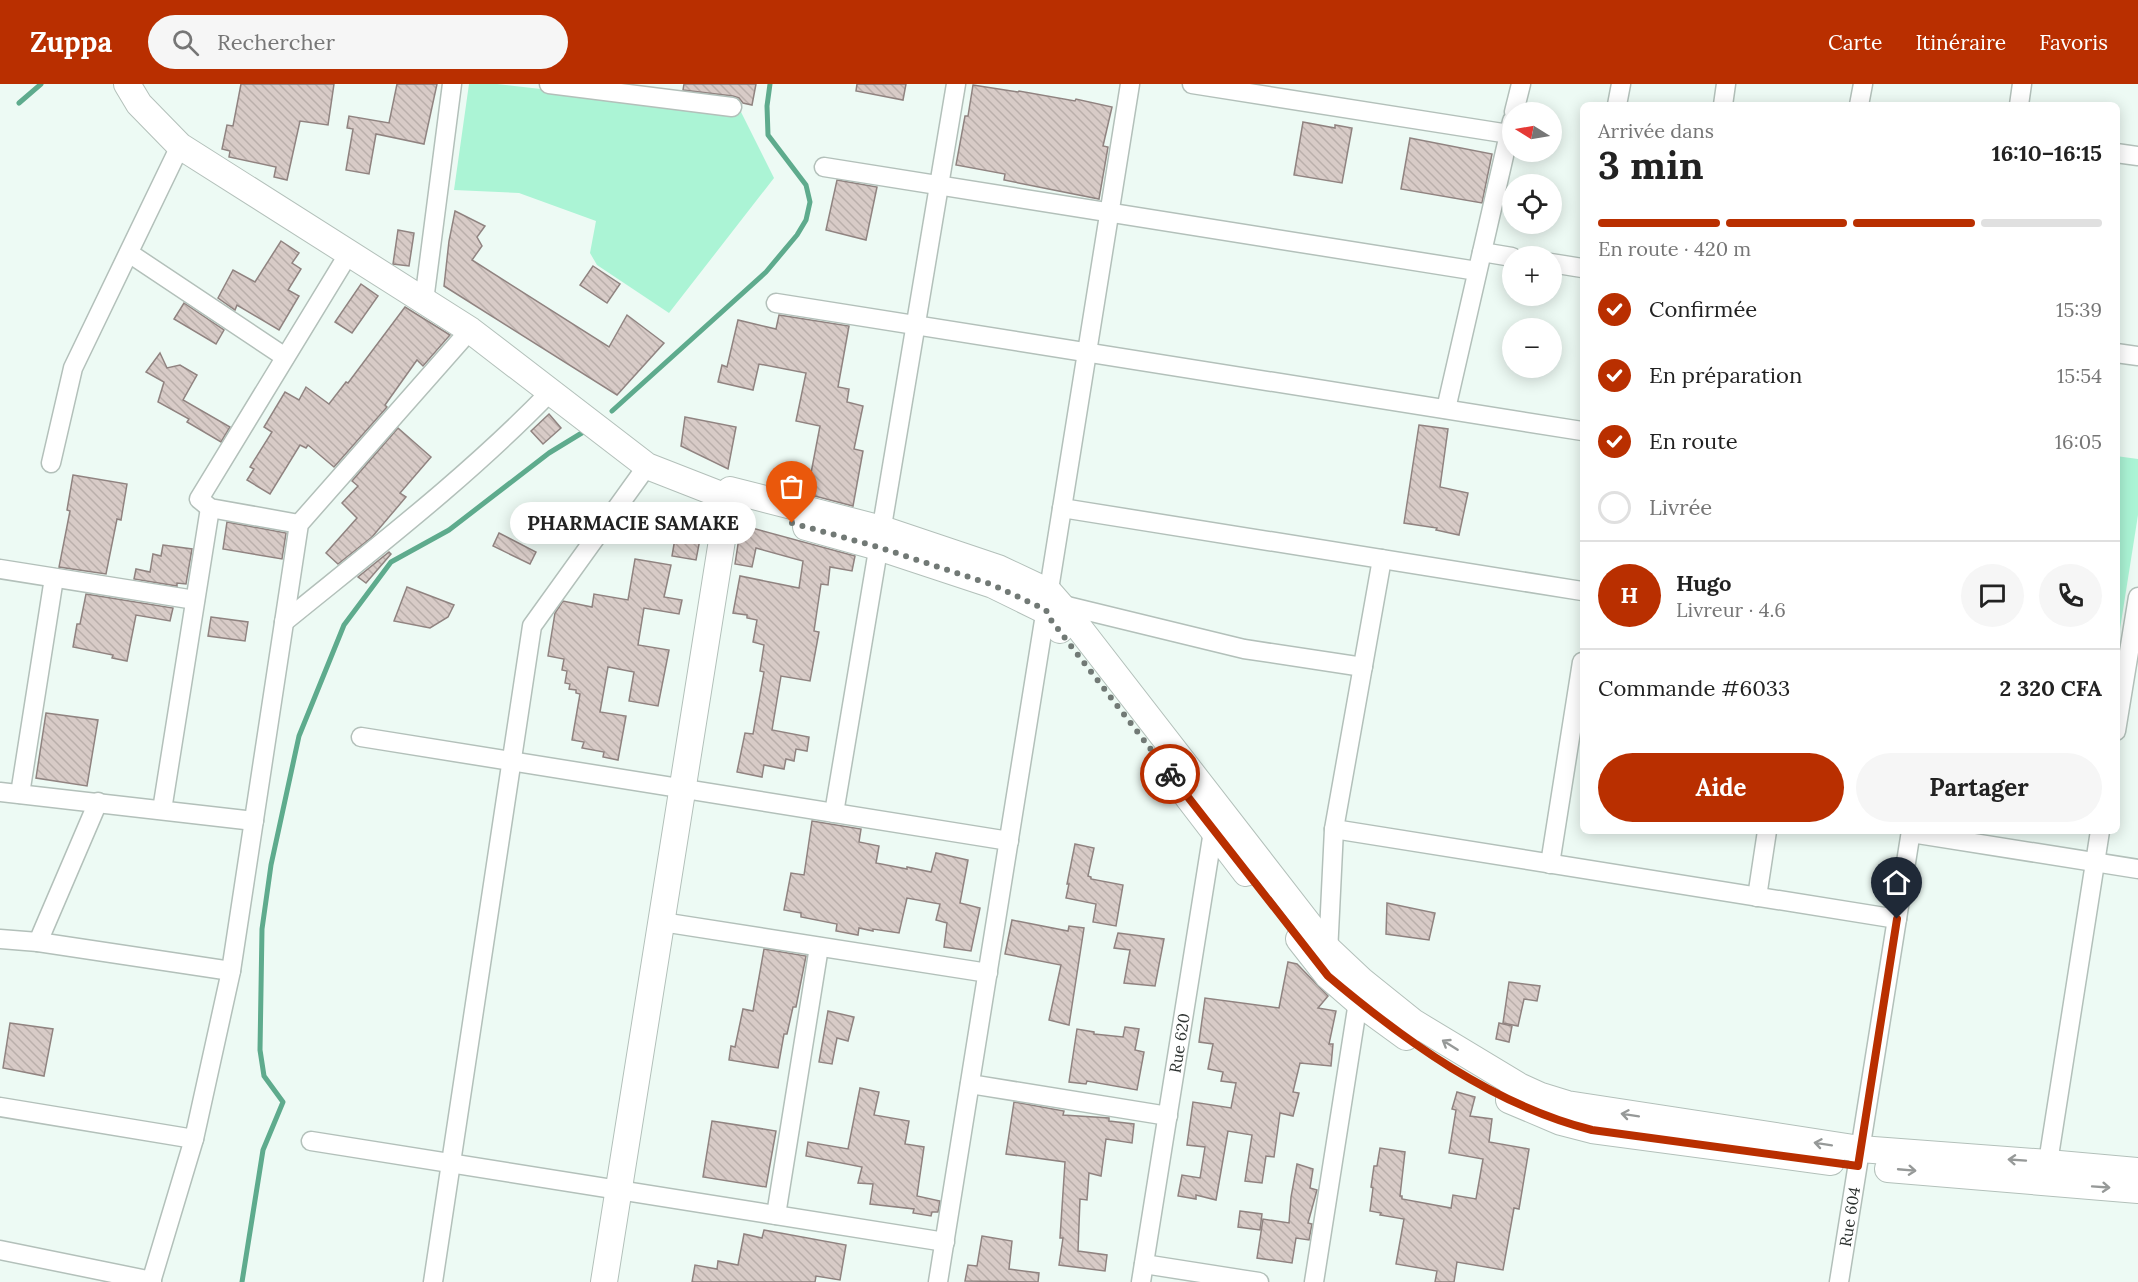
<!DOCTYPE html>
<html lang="fr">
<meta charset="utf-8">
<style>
:root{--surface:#fff;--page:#f6f6f6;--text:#222;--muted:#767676;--line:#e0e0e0;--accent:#b92f00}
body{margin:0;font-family:Lora,serif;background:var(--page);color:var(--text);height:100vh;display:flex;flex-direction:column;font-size:22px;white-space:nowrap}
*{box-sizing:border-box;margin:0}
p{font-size:20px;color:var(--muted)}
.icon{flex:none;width:33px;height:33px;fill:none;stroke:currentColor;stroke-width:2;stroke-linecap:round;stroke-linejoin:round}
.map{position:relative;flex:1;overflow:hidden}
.drawer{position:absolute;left:1580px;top:18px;width:540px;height:732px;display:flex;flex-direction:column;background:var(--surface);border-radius:9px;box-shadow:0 3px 15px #0003}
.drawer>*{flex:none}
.needle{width:39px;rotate:281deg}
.buttons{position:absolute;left:1502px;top:18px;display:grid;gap:12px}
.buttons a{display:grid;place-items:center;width:60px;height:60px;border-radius:50%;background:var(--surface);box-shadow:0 3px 15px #0003;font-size:30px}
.pin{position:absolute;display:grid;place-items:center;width:51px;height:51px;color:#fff;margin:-62px -26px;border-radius:50% 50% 50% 0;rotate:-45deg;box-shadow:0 0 6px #0007}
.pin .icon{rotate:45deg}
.courier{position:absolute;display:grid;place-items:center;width:60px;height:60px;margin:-30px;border:4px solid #b92f00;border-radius:50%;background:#fff;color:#222;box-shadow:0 2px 8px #0007}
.bubble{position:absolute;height:42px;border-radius:21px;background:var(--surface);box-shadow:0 3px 15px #0003;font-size:20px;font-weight:700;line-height:42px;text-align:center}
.headline em{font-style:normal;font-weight:700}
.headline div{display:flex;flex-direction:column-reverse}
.headline{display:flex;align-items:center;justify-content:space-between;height:102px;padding:0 18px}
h1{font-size:39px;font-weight:700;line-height:45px}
.bar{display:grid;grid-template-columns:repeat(4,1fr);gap:9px 6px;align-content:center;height:72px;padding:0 18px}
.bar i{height:8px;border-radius:4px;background:var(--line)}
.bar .active{background:var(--accent)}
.bar p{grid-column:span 4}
.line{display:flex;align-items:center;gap:15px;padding:0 18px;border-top:2px solid var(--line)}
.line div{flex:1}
.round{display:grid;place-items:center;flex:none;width:63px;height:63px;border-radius:32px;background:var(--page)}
ol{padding:0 18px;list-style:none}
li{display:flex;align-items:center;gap:18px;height:66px}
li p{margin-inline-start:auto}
li .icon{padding:6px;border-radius:50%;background:var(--accent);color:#fff;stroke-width:4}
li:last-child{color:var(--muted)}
li i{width:33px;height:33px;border:3px solid var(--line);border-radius:50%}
.primary-button{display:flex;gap:12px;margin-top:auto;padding:12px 18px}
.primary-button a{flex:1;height:69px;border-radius:36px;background:var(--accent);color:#fff;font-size:24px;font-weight:700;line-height:69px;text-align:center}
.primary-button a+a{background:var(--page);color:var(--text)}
header{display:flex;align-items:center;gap:36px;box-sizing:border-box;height:84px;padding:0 30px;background:var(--accent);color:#fff}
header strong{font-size:28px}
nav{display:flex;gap:33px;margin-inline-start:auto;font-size:21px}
.search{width:420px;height:54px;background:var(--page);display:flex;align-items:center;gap:15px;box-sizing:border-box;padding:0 21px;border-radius:33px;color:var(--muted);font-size:22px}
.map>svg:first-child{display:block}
.green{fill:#abf4d5}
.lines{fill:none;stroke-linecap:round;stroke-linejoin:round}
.stream{stroke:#5eab8d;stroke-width:5}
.building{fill:url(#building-back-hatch);stroke:#908380;stroke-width:1.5}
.street-casing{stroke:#b3c0ba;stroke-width:21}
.secondary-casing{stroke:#b3c0ba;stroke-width:28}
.street{stroke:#fff;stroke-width:18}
.secondary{stroke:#fff;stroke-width:26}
.oneway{stroke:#969998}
.done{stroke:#717975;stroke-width:6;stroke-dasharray:0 10.8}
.route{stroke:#b92f00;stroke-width:8}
.labels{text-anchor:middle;stroke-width:4.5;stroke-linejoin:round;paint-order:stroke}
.street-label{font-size:16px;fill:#2e3331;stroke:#fff}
</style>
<header>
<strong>Zuppa</strong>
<div class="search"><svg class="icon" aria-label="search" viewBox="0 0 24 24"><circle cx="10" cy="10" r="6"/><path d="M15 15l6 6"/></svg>Rechercher</div>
<nav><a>Carte</a><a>Itinéraire</a><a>Favoris</a></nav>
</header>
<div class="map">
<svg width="2138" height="1198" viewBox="0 0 2138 1198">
<defs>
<pattern id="building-back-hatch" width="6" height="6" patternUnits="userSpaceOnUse" patternTransform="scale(1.5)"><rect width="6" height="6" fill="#d8cbc7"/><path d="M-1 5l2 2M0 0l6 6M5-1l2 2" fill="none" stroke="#baafab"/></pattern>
</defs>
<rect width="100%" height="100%" fill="#edfaf4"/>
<!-- green -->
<g class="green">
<path d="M469,0H497L741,28L774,94L669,229L597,181L590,169L596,137L519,109L454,106Z"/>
<path d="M2116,372L2138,375V431L2117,564Z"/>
</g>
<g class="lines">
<!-- stream -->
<g class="stream">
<path d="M19,19L41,0"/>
<path d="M612,327L766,188L797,151L806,136L810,118L806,101L768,51L767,22L770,0"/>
<path d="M242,1198L263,1066L283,1018L264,992L260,966L262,845L271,781L299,652L344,541L391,478L449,446L549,369L585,347"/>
</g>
</g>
<!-- building -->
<g class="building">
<path d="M241,0H334L328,41L300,37L287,96L274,93L276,83L229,73L230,67L222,65L227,41L233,42Z"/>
<path d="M397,0H437L424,60L376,50L369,90L346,86L353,45L347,44L349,32L389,39Z"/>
<path d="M684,0H756L752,21L743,19L739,14L733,12L683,6Z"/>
<path d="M857,0H906L903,16L856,7Z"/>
<path d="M973,1L1018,8L1019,7L1075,17L1076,15L1112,23L1103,62L1108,63L1099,115L1004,96L1005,90L956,81L965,32H968Z"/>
<path d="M1303,38L1335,44V41L1352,44L1342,99L1294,91Z"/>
<path d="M1410,54L1492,70L1482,119L1401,105Z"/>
<path d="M837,96L877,103L866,156L826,146Z"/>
<path d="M455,127L485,142L477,153L482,162L472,176L609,263L627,231L664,259L617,311L444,202L449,157Z"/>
<path d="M398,146L414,149L409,182L393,180Z"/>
<path d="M281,157L299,169L292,179L301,185L288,206L299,212L279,246L237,221L235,226L218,214L233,186L255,198Z"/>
<path d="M593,182L620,200L607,219L580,201Z"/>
<path d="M361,200L378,212L352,249L335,238Z"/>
<path d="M184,219L224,246L216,260L174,235Z"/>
<path d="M405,223L450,251L423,282L417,276L385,321L387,323L334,383L308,361L306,364L300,361L270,410L247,396L254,385L250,383L272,348L264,343L285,308L299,316L306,303L329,320L346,298L348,299Z"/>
<path d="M779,231L849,242L838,303L849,305L847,318L863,322L854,365L863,367L853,422L807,410L820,342L796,337L806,289L759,280L753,306L718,298L722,281L727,283L738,236L776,245Z"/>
<path d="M160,269L167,284L180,281L197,291L183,316L230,343L221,358L187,338L189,335L158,318L164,298L146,288Z"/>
<path d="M549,330L561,344L543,360L531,347Z"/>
<path d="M685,333L736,343L728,385L681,362Z"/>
<path d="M1419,341L1448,345L1440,403L1468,409L1459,451L1436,446L1437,444L1404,439Z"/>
<path d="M398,344L431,373L400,409L406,413L372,453L338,480L326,469L357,434L342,419L358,402L352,397Z"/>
<path d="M73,391L127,400L121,436L117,435L106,490L59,483L70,427L67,426Z"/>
<path d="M680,425L705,429L696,476L672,472Z"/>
<path d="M227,438L286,449L282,475L223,465Z"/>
<path d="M741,441L855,472L852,487L830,483L828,501L821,500L814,547L819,548L810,597L781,592L772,646L809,653L807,667L796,665L794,677L786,675L784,685L764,681L762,693L737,688L745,649L753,650L764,588L760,587L764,561L753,558L757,536L747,534V531L733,529L740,492L799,504L803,477L756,464L752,483L735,480Z"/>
<path d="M499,449L536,468L530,480L493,462Z"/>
<path d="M163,461L192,465L186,500L177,499V502L134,495L136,485L150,488L153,470L161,472Z"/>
<path d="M389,468L391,470L366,499L358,493Z"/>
<path d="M635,475L671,481L664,513L682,516L679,530L644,524L638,561L669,566L658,622L629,617L634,588L608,583L600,628L626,632L618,676L603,673L604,668L582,664L584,658L572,656L580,610L576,609V606L569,605L570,600L565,599L567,587L562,586L564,575L548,572L555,529L563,517L592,523L594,510L628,516Z"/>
<path d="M407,503L454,521L448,533L430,544L394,537Z"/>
<path d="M86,510L173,524L170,537L136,531L127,577L112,574L113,571L73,563L77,540H80Z"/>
<path d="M211,533L248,538L245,557L208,552Z"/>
<path d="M46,629L98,636L87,702L36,694Z"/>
<path d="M812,737L861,745L859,758L879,762L876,779L907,785V783L931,788L936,769L968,776L960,819L980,824L971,867L944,863L947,839L936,836L940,820L907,814L899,849L873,845V847L859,844L858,851L836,847L837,840L801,833V829L784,826L791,789L804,791Z"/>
<path d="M1075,760L1094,764L1088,792L1091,793V795L1123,801L1116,842L1093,838L1096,820L1066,814L1069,800H1067Z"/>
<path d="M1387,819L1435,829L1429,856L1386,850Z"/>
<path d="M1012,836L1068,847L1069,842L1084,844L1069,941L1049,936L1061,881L1005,870Z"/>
<path d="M1118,849L1164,855L1155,902L1124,899L1130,866L1114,864Z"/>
<path d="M764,865L806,872L796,923H793L787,950H784L778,984L729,976L731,962L735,963L743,925L753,927Z"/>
<path d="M1288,878L1297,880L1328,912L1318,924L1336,927L1329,960H1333L1331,982L1300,979L1293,1008L1299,1009L1293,1032L1280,1029L1274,1073L1266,1072L1262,1099L1245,1097L1252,1051L1228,1047L1216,1116L1196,1111V1115L1178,1112L1182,1091L1200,1094L1205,1063L1187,1061L1193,1018L1231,1024L1236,999L1221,997L1223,988L1208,985L1213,960L1199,958L1205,914L1279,924Z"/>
<path d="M1509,898L1540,902L1537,917L1524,915L1518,942L1503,939Z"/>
<path d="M828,927L854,933L848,957L837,954L832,980L819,978Z"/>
<path d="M10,939L53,945L44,992L3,984Z"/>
<path d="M1499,939L1512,942L1509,958L1496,955Z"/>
<path d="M1125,943L1139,945L1135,966L1144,968L1137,1006L1087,997L1086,1000L1069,998L1077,945L1094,948V950L1123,953Z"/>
<path d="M860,1004L879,1008L874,1031L909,1037L905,1060L924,1063L917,1112L940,1117L938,1128H932L931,1132L913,1129L914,1125L870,1120L873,1100L858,1099L862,1083L806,1072L808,1058L848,1065Z"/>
<path d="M1457,1008L1475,1013L1470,1032L1492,1035L1489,1058L1529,1065L1519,1125L1514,1124L1503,1186L1457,1178L1454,1198H1435L1437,1187L1396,1180L1404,1135L1380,1131L1381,1129L1370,1127L1373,1104L1371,1103L1374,1082H1377L1380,1064L1405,1068L1400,1112H1402V1115L1451,1124L1453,1111L1476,1115L1483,1075L1449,1069L1456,1026L1452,1025Z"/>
<path d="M1014,1018L1064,1027L1063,1031L1109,1034V1037L1134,1040L1132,1059L1106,1055L1101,1092L1089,1089L1087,1116L1080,1115L1078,1167L1107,1171L1105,1187L1059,1181L1063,1154H1060L1065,1078L1006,1070Z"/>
<path d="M712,1037L776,1047L766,1103L703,1093Z"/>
<path d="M1297,1080L1313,1085L1310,1104L1317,1106L1308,1139L1312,1140L1309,1156L1296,1154L1292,1179L1257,1174L1263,1135L1289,1139L1291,1113Z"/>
<path d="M1240,1127L1262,1130L1260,1146L1238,1143Z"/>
<path d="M764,1146L846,1161L840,1196L816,1192L815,1198H692L695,1181L717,1185L718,1177L738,1181L744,1150L762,1154Z"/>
<path d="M982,1152L1012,1157L1009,1185L1039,1189L1038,1198L965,1197L968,1181L977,1182Z"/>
</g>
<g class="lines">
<!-- street casing -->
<g class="street-casing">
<g id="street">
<path d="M549,0L732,23"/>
<path d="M1192,0L1509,50"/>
<path d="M1617,21L1621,0"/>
<path d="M1723,21L1726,0"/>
<path d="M1859,21L1863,0"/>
<path d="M2019,21L2022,0"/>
<path d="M1514,28L1521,0"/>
<path d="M2116,69L2138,72"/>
<path d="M824,83L1477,187"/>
<path d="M1482,168L1512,173"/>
<path d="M129,169L285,273"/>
<path d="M1551,179L1582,184"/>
<path d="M424,217L452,0"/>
<path d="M776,219L1582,347"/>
<path d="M2116,269L2138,272"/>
<path d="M1446,325L1512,37"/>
<path d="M51,379L73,284L180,62"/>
<path d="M1062,424L1582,507"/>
<path d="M299,440L210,424L199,415L349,169"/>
<path d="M0,485L195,516"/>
<path d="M1059,520L1244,565L1363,583"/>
<path d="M284,538C375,464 469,392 551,307"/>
<path d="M2116,647L2138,513"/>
<path d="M361,653L1009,757"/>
<path d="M0,708L254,737"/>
<path d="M20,710L54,494"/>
<path d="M162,726L210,424"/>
<path d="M834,729L956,0"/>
<path d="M1334,745L1897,835"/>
<path d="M1911,749L2138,785"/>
<path d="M1550,780L1582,578"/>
<path d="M1757,813L1767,747"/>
<path d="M662,838L988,889"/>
<path d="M0,855L38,858L231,887"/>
<path d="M38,858L98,718"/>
<path d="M1328,869L1334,745L1382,475"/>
<path d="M970,1000L1168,1032"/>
<path d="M0,1023L194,1055"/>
<path d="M311,1057L945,1158"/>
<path d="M2046,1091L2100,747"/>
<path d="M776,1131L819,863"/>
<path d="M0,1166L152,1197"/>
<path d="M1144,1180L1259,1198"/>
<path d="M151,1198L194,1055L231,887L299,440L470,246"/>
<path d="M433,1198L532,542L647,382"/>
<path d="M938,1198L1130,0"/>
<path id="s1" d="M1141,1198L1214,741"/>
<path d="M1314,1198L1358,918"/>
<path id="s2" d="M1839,1198L1911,747"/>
</g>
</g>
<!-- secondary casing -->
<g class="secondary-casing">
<g id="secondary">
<path d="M127,0L139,20L180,62L470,246L647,382L729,414"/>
<path d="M806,443L878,463L993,501L1046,527L1060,546"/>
<path d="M1177,699L1246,789"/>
<path d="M1299,855L1328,892L1358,918L1406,953"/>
<path d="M1509,1016L1561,1038L1592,1046L1831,1078"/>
<path d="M1888,1085L2138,1106"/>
<path d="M604,1198L730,406L882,445L998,484L1049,508L1070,532L1328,865L1362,897L1413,938L1519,1002L1541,1012L1567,1020L1860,1065L2048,1079L2138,1087"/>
</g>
</g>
<!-- street -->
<use href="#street" class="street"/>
<!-- secondary -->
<use href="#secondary" class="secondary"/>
</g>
<!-- one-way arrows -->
<defs><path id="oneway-shaft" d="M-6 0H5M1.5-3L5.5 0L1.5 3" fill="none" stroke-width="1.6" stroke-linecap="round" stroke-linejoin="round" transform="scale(1.5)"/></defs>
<g class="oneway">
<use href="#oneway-shaft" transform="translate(1450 961) rotate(-148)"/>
<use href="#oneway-shaft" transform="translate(1630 1031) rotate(-171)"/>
<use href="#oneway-shaft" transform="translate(1823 1060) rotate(-171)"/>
<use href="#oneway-shaft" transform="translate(2017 1076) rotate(-176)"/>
<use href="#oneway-shaft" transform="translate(1907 1086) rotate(5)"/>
<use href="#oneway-shaft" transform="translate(2101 1103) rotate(4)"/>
</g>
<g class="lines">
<!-- done -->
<path class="done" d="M792,439L878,463L993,501L1046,526L1051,536L1170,690"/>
<!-- route -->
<path class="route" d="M1170,690L1328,892C1405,957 1493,1021 1592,1046L1858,1082L1897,835"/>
</g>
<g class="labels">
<!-- street labels -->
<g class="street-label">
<text dy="6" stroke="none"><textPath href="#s1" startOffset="242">Rue 620</textPath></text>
<text dy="6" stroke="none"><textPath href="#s2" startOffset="66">Rue 604</textPath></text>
</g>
</g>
</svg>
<div class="buttons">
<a><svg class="needle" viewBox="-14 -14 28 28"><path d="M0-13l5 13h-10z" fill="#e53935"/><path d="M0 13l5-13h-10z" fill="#767676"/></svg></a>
<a><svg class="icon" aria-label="locate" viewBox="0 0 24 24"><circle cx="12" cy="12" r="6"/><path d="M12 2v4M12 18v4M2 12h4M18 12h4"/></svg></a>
<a>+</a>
<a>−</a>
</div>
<div class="pin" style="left:792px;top:439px;background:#ea580c"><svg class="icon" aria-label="bag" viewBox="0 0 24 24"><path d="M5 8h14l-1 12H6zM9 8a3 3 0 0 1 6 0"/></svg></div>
<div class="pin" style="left:1897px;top:835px;background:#1f2937"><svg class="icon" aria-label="home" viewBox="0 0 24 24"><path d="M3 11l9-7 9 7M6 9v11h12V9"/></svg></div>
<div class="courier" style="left:1170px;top:690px"><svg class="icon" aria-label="bike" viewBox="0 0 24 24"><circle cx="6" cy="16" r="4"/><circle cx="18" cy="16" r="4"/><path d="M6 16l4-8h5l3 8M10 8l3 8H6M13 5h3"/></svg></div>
<div class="bubble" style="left:510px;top:418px;width:246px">PHARMACIE SAMAKE</div>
<section class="drawer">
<div class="headline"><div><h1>3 min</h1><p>Arrivée dans</p></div><em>16:10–16:15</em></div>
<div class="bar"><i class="active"></i><i class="active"></i><i class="active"></i><i></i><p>En route · 420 m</p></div>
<ol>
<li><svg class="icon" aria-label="check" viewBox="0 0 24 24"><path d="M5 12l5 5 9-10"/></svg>Confirmée<p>15:39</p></li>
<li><svg class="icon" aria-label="check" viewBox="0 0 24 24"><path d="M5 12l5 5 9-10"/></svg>En préparation<p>15:54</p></li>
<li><svg class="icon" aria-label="check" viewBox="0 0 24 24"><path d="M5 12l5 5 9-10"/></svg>En route<p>16:05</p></li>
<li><i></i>Livrée</li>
</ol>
<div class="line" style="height:108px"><b class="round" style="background:var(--accent);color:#fff">H</b><div><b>Hugo</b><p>Livreur · 4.6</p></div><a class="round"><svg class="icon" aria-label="chat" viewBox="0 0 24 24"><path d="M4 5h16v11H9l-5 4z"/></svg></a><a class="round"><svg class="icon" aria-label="phone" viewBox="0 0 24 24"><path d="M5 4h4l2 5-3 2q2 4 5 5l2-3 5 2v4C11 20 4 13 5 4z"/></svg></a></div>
<div class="line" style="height:78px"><div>Commande #6033</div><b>2 320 CFA</b></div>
<div class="primary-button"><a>Aide</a><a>Partager</a></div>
</section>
</div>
